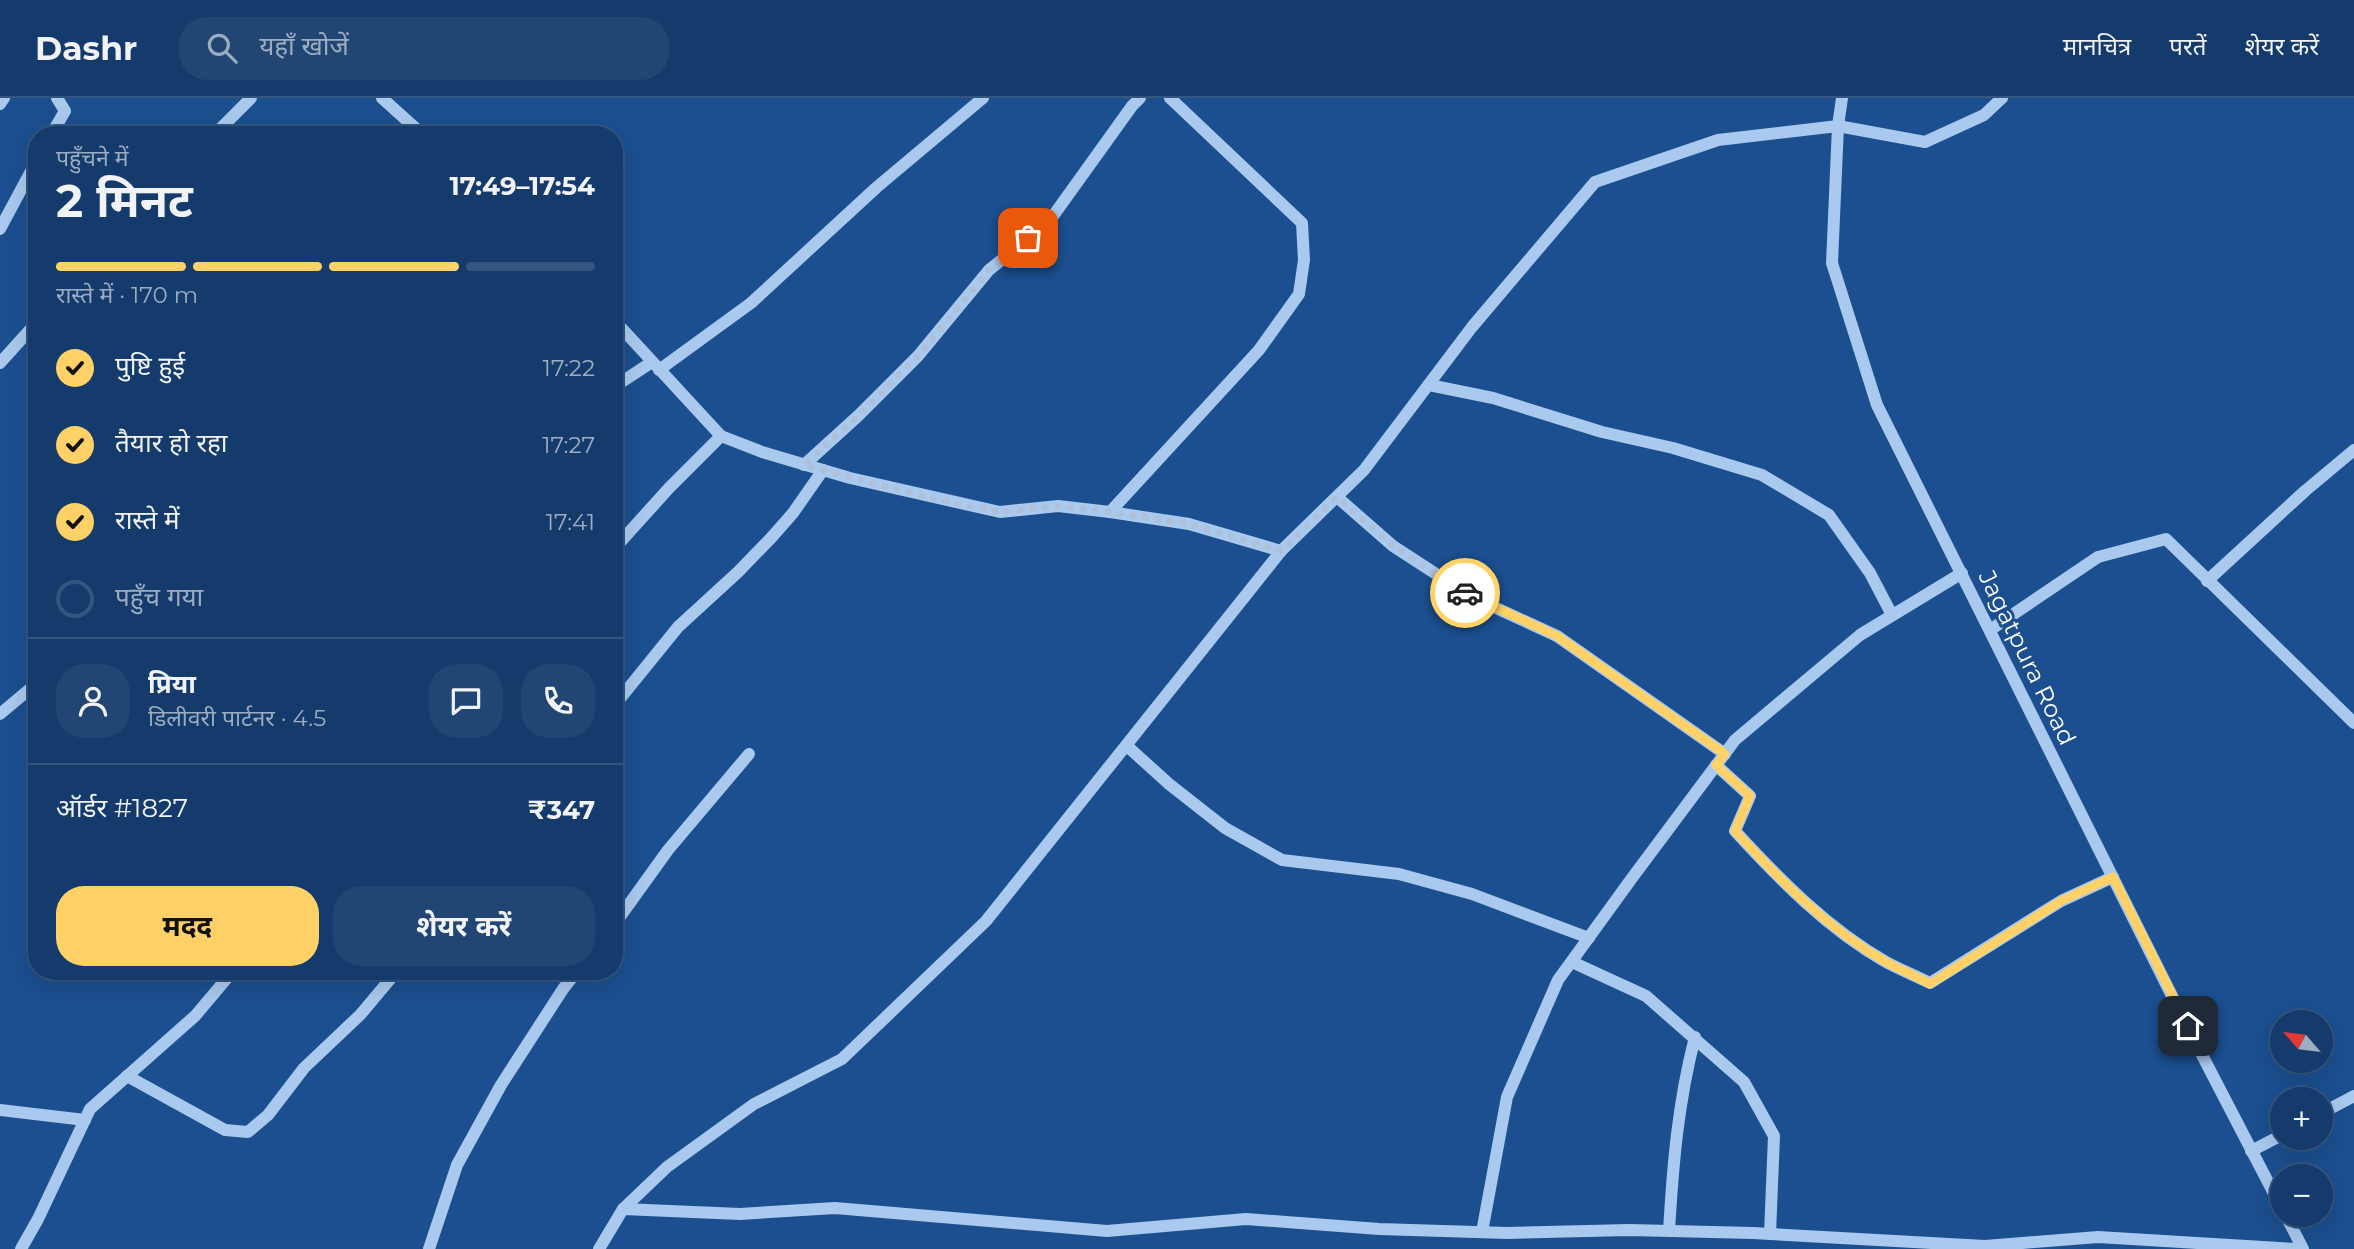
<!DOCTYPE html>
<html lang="hi">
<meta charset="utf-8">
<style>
:root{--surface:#143b6b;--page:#214673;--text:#f1f3f6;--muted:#9dadc1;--line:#33557e;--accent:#ffd166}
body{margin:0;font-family:Montserrat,"Noto Sans Devanagari",sans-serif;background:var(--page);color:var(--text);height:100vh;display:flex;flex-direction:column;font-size:26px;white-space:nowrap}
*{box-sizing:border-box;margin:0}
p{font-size:23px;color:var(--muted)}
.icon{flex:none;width:38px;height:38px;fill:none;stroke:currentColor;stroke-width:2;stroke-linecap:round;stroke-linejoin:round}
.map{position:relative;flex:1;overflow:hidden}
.details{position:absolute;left:28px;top:28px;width:595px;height:854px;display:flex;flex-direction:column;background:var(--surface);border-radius:28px;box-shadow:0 7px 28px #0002,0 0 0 2px var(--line)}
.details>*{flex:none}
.needle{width:46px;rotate:298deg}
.controls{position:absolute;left:2270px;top:912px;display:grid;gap:14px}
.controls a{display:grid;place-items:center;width:63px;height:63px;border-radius:50%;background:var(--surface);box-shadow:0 7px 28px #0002,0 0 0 2px var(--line);font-size:35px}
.pin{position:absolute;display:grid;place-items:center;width:60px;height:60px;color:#fff;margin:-30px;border-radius:14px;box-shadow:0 4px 10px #0006}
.courier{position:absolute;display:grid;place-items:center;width:70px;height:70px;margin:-35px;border:5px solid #ffd166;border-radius:50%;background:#fff;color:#222;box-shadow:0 2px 9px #0007}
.overview em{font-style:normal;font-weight:700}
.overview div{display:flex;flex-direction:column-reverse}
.overview{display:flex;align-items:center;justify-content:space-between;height:119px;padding:0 28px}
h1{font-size:46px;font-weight:700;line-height:52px}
.bar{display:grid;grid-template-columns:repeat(4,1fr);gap:10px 7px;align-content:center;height:84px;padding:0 28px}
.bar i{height:9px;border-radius:5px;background:var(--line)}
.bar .on{background:var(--accent)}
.bar p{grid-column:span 4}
.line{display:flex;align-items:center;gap:18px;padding:0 28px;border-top:2px solid var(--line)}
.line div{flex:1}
.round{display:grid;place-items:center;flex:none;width:74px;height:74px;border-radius:28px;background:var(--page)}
ol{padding:0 28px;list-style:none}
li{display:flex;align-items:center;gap:21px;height:77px}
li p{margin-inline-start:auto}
li .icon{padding:7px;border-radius:50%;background:var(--accent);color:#111;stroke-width:4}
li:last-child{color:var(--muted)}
li i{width:38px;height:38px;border:4px solid var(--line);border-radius:50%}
.cta{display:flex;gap:14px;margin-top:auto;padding:14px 28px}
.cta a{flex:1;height:80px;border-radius:28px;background:var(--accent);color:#111;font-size:28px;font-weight:700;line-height:80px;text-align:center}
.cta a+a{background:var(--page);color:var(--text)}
header{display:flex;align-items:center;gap:42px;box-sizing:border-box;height:98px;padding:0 35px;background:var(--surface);border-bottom:2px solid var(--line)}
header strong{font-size:33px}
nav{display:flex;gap:38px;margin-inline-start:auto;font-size:24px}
.search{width:490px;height:63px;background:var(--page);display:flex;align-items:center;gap:18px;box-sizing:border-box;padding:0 24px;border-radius:28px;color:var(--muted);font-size:26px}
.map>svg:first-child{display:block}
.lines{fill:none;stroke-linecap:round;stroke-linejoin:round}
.minor{stroke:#a9c9ee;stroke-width:12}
.done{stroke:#afc1d8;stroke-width:7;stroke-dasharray:0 12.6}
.route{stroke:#ffd166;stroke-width:9}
.labels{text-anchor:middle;stroke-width:6;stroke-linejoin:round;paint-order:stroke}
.street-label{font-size:24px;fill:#fff;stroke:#1b4f8f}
</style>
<header>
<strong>Dashr</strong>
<div class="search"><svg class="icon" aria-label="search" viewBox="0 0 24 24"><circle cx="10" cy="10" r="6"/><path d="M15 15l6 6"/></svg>यहाँ खोजें</div>
<nav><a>मानचित्र</a><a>परतें</a><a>शेयर करें</a></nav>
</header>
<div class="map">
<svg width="2354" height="1151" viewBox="0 0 2354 1151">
<rect width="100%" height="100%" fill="#1b4f8f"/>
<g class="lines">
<!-- minor -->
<g class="minor">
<path d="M382,0L423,37"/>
<path d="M1842,0L1838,28L1832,165L1877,307L2187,928L2282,1111"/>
<path d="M0,6L4,0"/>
<path d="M51,37L65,13L57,0"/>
<path d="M214,37L251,0"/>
<path d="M0,131L37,62"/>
<path d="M614,222L721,338L762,354L850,380L1000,414L1058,408L1110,414L1189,426L1281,453"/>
<path d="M0,265L37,224"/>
<path d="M659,272L751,205L877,89L983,0"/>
<path d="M1429,287L1493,300L1602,334L1673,350L1762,377L1829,417L1870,475L1892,517"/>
<path d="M614,289L652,264"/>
<path d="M804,367L859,317L918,258L989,172L1048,125L1132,8L1140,0"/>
<path d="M1337,399L1393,448L1470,498L1557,538L1725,656"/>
<path d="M1110,414L1259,252L1299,196L1304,162L1302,125L1170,0"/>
<path d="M614,451L669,390L721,338"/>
<path d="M2207,483L2305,393L2354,352"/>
<path d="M1990,532L2098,459L2166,441L2354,625"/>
<path d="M614,608L678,529L738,474L771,440L793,415L823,372"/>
<path d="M0,616L37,585"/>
<path d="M1127,648L1169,686L1225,730L1282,762L1399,776L1472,796L1589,840"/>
<path d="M1716,667L1750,698L1735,733C1780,782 1828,831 1886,864C1901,872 1916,878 1930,885L2061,803L2113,779"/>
<path d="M614,827L668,752L749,656"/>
<path d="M1572,864L1646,898L1744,984L1774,1038L1770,1136"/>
<path d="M127,978L225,1032L248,1034L268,1017L304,970L360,917L397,873"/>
<path d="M0,1012L85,1022"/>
<path d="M2320,1016L2354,998"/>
<path d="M2251,1053L2282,1037"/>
<path d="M623,1111L740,1116L835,1110L1107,1133L1246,1121L1379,1131L1507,1135L1629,1132L1753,1135L1985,1148L2098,1139L2296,1151"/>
<path d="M2285,1116L2303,1151"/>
<path d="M1669,1133C1673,1065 1678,1005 1695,939"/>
<path d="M1482,1134L1507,999L1558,882L1632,780L1735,642L1860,537L1962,475"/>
<path d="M21,1151L38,1121L90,1011L195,918L233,873"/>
<path d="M429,1151L457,1067L501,987L563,891L577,873"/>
<path d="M599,1151L623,1111L667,1069L754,1006L842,961L986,823L1281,453L1364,372L1472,229L1595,84L1718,42L1838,28L1925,44L1984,17L2002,0"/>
</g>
</g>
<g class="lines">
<!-- done -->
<path class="done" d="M1028,140L989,172L918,258L859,317L804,367L926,399L1000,414L1058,408L1110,414L1189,426L1281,453L1337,399L1393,448L1465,495"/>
<!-- route -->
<path class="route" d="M1465,495L1557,538L1725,656L1716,667L1750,698L1735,733C1780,782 1828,831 1886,864C1901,872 1916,878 1930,886L2061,803L2113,779L2188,928"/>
</g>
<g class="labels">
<!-- street labels -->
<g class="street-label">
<text transform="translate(2027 560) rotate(64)" y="8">Jagatpura Road</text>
</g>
</g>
</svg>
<div class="controls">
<a><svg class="needle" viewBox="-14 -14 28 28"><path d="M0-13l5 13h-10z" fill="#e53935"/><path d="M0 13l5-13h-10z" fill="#9dadc1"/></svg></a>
<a>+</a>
<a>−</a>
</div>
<div class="pin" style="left:1028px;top:140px;background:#ea580c"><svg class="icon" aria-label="bag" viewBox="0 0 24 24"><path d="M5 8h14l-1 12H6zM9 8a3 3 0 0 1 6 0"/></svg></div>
<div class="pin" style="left:2188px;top:928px;background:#1f2937"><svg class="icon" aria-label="home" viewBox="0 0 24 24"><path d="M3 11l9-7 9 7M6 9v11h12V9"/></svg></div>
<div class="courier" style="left:1465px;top:495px"><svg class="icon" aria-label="car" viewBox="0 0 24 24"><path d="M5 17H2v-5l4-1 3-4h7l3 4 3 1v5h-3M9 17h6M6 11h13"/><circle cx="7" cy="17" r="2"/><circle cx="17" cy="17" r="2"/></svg></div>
<section class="details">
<div class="overview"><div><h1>2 मिनट</h1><p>पहुँचने में</p></div><em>17:49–17:54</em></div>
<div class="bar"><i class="on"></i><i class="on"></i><i class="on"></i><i></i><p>रास्ते में · 170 m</p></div>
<ol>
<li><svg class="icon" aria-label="check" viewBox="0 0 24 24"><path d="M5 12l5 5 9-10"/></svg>पुष्टि हुई<p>17:22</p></li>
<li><svg class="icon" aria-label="check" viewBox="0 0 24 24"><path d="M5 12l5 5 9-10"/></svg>तैयार हो रहा<p>17:27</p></li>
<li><svg class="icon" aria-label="check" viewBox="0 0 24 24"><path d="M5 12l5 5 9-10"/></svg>रास्ते में<p>17:41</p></li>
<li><i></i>पहुँच गया</li>
</ol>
<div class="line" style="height:126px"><a class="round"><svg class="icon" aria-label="person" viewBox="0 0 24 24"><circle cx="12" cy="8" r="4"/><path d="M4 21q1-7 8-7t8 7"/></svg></a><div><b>प्रिया</b><p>डिलीवरी पार्टनर · 4.5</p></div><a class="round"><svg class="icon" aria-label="chat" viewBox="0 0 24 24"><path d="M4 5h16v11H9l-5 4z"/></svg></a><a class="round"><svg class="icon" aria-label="phone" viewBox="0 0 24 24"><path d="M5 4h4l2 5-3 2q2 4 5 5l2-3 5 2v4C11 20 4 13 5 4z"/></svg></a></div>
<div class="line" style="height:91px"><div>ऑर्डर #1827</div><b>₹347</b></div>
<div class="cta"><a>मदद</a><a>शेयर करें</a></div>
</section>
</div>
